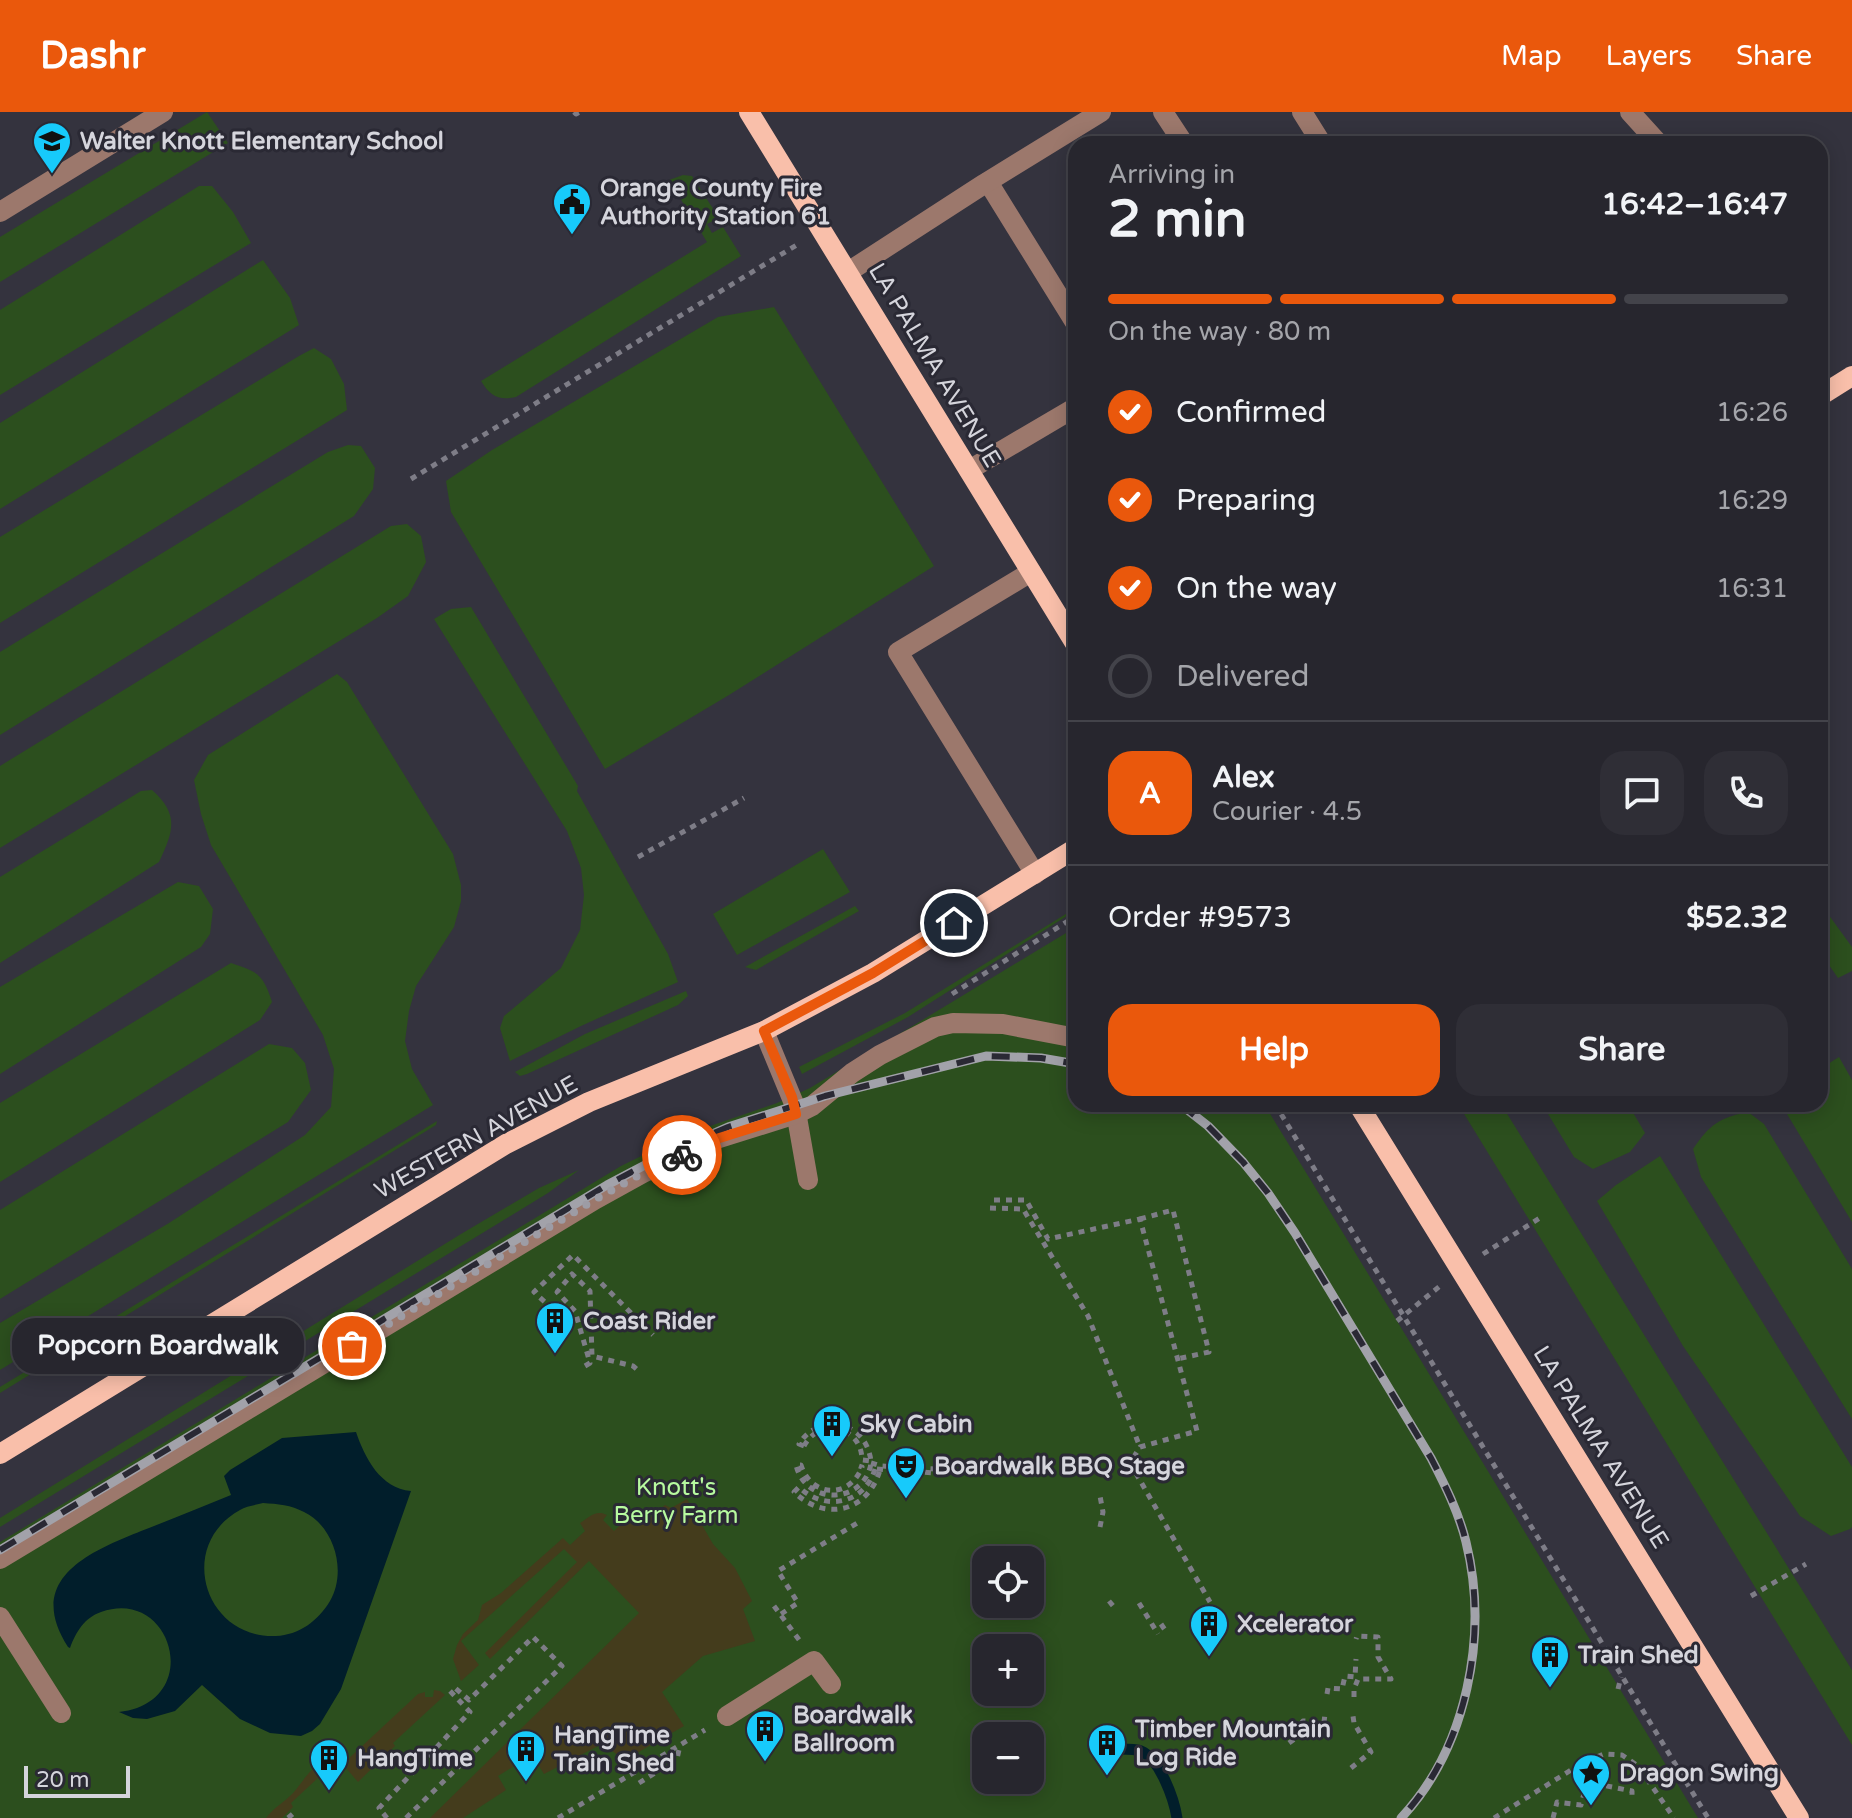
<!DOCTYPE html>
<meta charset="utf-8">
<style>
:root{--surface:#27262e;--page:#2f2e36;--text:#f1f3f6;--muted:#a4a5aa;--line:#43434a;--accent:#ea580c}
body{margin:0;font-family:"Varela Round",sans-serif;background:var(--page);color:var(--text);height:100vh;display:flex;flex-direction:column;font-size:30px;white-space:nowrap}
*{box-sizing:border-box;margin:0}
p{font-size:26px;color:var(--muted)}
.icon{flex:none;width:44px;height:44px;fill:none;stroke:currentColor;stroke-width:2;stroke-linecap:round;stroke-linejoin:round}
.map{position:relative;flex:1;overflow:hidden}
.side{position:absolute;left:1068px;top:24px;width:760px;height:976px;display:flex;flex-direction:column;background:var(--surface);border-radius:24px;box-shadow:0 4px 20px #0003,0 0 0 2px var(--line)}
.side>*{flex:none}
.fabs{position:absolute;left:972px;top:1434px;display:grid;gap:16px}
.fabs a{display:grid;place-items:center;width:72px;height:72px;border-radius:16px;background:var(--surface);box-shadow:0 4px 20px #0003,0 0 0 2px var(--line);font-size:40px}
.scale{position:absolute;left:24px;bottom:20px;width:106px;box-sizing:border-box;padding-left:8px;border:4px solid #d5d5dc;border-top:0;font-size:22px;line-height:28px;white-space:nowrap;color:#d5d5dc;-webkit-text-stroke:6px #2a2934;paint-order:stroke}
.pin{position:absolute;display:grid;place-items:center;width:68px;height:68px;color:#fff;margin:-34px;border:4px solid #fff;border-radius:50%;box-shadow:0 2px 8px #0007}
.courier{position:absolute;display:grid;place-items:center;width:80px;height:80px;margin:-40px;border:6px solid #ea580c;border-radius:50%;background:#fff;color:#222;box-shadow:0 2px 10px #0007}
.bubble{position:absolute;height:56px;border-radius:24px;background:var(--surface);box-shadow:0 4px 20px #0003,0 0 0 2px var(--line);font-size:26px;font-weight:700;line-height:56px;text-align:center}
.head em{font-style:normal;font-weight:700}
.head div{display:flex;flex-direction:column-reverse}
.head{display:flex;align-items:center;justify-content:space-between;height:136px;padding:0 40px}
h1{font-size:52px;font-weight:700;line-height:60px}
.bar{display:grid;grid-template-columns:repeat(4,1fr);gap:12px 8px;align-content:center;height:96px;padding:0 40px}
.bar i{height:10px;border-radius:6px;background:var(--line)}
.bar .selected{background:var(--accent)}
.bar p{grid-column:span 4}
.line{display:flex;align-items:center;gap:20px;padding:0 40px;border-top:2px solid var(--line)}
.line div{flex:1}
.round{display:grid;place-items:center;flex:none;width:84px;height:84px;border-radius:24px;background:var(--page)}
ol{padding:0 40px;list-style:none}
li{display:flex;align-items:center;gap:24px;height:88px}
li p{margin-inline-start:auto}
li .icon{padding:8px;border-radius:50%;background:var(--accent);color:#fff;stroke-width:4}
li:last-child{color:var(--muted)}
li i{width:44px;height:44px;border:4px solid var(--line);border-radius:50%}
.primary-button{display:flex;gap:16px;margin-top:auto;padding:16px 40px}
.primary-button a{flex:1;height:92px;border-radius:24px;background:var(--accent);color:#fff;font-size:32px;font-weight:700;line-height:92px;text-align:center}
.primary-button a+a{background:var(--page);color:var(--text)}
header{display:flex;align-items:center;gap:48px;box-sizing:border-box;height:112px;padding:0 40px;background:var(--accent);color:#fff}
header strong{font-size:38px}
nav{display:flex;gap:44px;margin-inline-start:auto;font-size:28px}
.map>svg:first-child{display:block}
.green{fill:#2c4f1e;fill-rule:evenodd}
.sand{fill:#443c1c}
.water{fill:#011e2b;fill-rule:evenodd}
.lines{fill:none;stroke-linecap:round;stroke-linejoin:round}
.stream{stroke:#011e2b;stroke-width:11}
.path{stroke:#7e7d87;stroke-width:5;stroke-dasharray:6 6;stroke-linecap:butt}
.minor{stroke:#9c786c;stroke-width:20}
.major{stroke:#f9bfaa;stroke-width:20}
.rail-casing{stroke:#a2a2aa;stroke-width:9}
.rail{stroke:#2a2934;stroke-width:6;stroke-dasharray:18;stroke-linecap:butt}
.done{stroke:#9d9ca5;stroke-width:8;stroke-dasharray:0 14.4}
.route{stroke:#ea580c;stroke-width:10}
.labels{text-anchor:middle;stroke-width:6;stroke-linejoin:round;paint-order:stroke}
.poi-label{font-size:24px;font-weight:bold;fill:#d5d5dc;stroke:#2a2934;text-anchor:start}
.street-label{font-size:24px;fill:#d5d5dc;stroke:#2a2934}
.park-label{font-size:24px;fill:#b7fa9f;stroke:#2a2934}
</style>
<header>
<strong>Dashr</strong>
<nav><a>Map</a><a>Layers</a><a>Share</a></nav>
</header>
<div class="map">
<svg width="1852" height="1706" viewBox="0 0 1852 1706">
<rect width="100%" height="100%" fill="#34333e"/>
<!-- green -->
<g class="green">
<path d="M207,0L228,31L0,170V125Z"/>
<path d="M683,63L692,64L719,106L707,112L712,121L723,115L741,144L516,285C499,289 490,284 481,269L707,130L669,68Z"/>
<path d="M199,74H212L233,100L251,131L0,283V198Z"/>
<path d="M263,148L290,186L299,213L0,397V311Z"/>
<path d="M774,195L934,454L729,583L605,657L451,400L446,369L492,338L718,205Z"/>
<path d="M314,236L331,247L344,272L347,298L0,511V425L299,244Z"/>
<path d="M348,333L361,334L375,356L373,377L354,404L0,623V540L328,340Z"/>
<path d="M407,412L421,424L426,450L408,484L377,506L0,736V654L391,414Z"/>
<path d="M471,495L578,674L577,679L668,842L678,870L581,914L510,949L500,916L504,904L561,856L580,818L584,783L581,756L567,719L434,507L451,497Z"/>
<path d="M337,562L347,570L453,742L461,773V789L454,815L416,874L409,899L405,929L412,957L433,993L0,1258V1211L169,1111L305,1023L331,995L334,957L323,923L211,733L201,702L194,668L208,643Z"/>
<path d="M152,678C180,703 173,720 159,750L0,851V765L141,679Z"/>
<path d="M823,737L850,780L737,843L713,802Z"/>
<path d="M178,770L199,774L213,797L210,822L201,835L0,962V875Z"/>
<path d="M1820,791L1852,835V859L1838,866L1820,840Z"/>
<path d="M855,794L859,799L756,858L745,855Z"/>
<path d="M1069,800L1070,802L908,905L802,962L799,955L905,901Z"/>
<path d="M1076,815V992H1264L1397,1209L1698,1706H0V1430L621,1054L684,1023L777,991L810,976ZM986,1448H1030V1492H986ZM986,1536H1030V1580H986ZM986,1624H1030V1668H986Z"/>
<path d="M231,851C258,860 263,862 272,890L260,908L0,1070V991Z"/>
<path d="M686,879L688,884L678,893L527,962L520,964L515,960L585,922Z"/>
<path d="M269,932L292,936L305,951L311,978L288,1010L0,1187V1098Z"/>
<path d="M1839,945L1852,968V1110L1781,992H1820V957Z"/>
<path d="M1458,992H1501L1832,1526L1852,1558V1633Z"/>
<path d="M1542,992H1628L1645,1021L1630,1040L1593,1057L1574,1045Z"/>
<path d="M1748,1000L1764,1012L1852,1157V1307L1701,1065L1693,1037C1710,1012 1719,1006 1748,1000Z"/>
<path d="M437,1009L436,1013L0,1281V1275Z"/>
<path d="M1660,1044L1852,1355V1415L1850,1417L1831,1424L1800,1404L1683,1234L1597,1089L1616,1073Z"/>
<path d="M579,1058L548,1081L0,1415V1406L461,1122L539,1076Z"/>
</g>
<!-- sand -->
<g class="sand">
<path d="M687,1387L713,1432L735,1456L752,1489L743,1497L755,1529L703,1544L662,1580L684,1614L625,1648L602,1632L544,1662L532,1643L498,1664L506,1678L463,1706H430L639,1501L589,1449L490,1547L485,1541L577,1450L564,1437L461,1529L479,1553L461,1569L453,1547L457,1533L463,1522L478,1508L482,1493L501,1481L563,1426L570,1433L585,1419L580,1411C589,1405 596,1397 607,1403L603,1408L614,1419L621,1412L623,1413L651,1405L665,1393L671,1396Z"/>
<path d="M434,1578L440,1579L445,1583L393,1631L395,1634L358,1670L346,1656L327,1673L319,1665L291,1691L293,1695L282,1706H266C274,1695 285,1690 294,1680C302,1671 309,1657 321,1652C329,1649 338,1652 346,1649L418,1582L425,1580V1585H433Z"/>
</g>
<!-- water -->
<path class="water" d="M356,1320C365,1346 380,1376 411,1379L341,1577L320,1612L312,1619L301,1624L270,1621L240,1607L202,1573L175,1599L147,1607L133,1606L119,1600C125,1599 132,1598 137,1596C200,1573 167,1476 101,1500C84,1506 76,1520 70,1536L68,1535C22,1464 96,1437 149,1416C177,1405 204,1394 231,1383L224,1364L230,1358L282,1326ZM263,1391C278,1392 291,1393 304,1400C335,1415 347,1460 330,1489C318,1509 299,1523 276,1524C204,1527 176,1433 240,1398C246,1394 256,1393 263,1391Z"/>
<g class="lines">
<!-- stream -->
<path class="stream" d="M1121,1637C1127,1637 1135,1637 1141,1639C1160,1647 1174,1687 1177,1706"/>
<!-- path -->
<g class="path">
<path d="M574,0L576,2L580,0"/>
<path d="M411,367L800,131"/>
<path d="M638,745L744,686"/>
<path d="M952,882L1076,804"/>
<path d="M1275,992L1708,1706"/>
<path d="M994,1088H1026L1048,1127L1140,1107L1197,1319L1140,1335L1130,1351L1210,1490"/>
<path d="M990,1096L1023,1097L1088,1204L1140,1335"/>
<path d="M1140,1107L1173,1098L1209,1240L1177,1247"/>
<path d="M1483,1142L1543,1104"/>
<path d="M562,1206L534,1180L573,1143L653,1223"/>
<path d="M1397,1209L1440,1174"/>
<path d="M585,1254L590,1251L575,1199L557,1180L572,1162L590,1179L592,1244L633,1254L640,1260"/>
<path d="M804,1334L799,1332C816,1304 856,1306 868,1337C870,1343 872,1349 870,1356C859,1393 805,1392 796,1353H801C811,1385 849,1388 862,1355L859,1354"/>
<path d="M804,1334C820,1304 862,1315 862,1348L871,1349"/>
<path d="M871,1351L881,1354L936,1357"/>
<path d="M875,1357C865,1392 824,1400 799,1375L794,1380C825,1410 868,1400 880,1358"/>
<path d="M877,1357L936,1361"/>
<path d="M1100,1415L1103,1400L1100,1384"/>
<path d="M1751,1484L1806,1452"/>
<path d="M1109,1489L1114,1495"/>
<path d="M1139,1491L1158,1522"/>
<path d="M774,1494L800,1529"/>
<path d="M781,1502L798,1491L778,1459L859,1410L860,1411"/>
<path d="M1161,1512L1165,1518"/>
<path d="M1618,1577L1621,1565"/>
<path d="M1327,1582L1328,1576L1342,1577L1345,1564L1355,1565L1356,1547"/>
<path d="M1354,1585V1577L1358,1567H1391L1378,1545V1525L1357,1524L1356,1527"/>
<path d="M1289,1631L1297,1625L1298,1616L1303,1609L1324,1610L1325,1602"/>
<path d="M1351,1656L1371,1640L1354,1611L1353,1604"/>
<path d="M639,1671L677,1647L680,1633"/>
<path d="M288,1706L296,1699"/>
<path d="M387,1706L379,1696L470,1600L450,1579"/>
<path d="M406,1706L562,1554L533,1525L469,1588L454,1575"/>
<path d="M558,1706L705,1618"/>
<path d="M1494,1706L1584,1650L1604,1642L1622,1643L1638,1654L1674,1706"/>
<path d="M1553,1706L1557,1690L1581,1693L1587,1670L1632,1679V1686"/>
</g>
<!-- minor -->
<g class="minor">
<path d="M1163,0L1184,32"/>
<path d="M1302,0L1322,32"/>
<path d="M1630,0L1659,32"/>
<path d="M988,70L1076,212"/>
<path d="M0,100L163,0"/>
<path d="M848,160L984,72L1101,0"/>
<path d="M969,358L1076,295"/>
<path d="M1031,460L898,540L1035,762"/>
<path d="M764,919L795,994L808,1068"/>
<path d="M0,1447L596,1087L643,1061L710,1029L796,1002L812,994L852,961L880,943L935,915L953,911L1003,912L1076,926"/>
<path d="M0,1505L61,1601"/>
<path d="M727,1604L814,1549L831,1572"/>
</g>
<!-- major -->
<g class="major">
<path d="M749,0L1076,533"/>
<path d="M1820,284L1852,264"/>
<path d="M1358,992L1799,1706"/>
<path d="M0,1342L506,1032L589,990L764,919L873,861L1076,736"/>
</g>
<!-- rail casing -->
<g class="rail-casing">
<g id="rail">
<path d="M1180,992L1208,1014L1243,1050L1268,1081L1295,1121L1431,1346C1445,1373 1459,1401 1466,1430C1489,1523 1467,1636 1401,1706"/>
<path d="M0,1438L607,1073L664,1043L728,1015L825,984L986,944L1041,946L1076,952"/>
</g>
</g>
<!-- rail -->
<use href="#rail" class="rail"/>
</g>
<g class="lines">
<!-- done -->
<path class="done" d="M352,1234L596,1087L643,1061L682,1043"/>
<!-- route -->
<path class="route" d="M682,1043L710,1029L796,1002L792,985L764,919L873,861L954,811"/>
</g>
<!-- icons -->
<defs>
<g id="school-pin" transform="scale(2)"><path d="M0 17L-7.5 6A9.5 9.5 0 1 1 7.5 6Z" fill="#17cafb" stroke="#2a2934"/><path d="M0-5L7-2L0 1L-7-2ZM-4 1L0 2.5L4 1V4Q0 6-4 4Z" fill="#111"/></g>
<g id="civic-pin" transform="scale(2)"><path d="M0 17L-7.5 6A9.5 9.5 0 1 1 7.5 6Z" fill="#17cafb" stroke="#2a2934"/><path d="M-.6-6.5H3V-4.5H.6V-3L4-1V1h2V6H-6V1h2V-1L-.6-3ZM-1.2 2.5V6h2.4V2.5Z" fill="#111"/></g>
<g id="building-pin" transform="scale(2)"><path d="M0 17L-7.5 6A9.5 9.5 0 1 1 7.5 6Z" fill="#17cafb" stroke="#2a2934"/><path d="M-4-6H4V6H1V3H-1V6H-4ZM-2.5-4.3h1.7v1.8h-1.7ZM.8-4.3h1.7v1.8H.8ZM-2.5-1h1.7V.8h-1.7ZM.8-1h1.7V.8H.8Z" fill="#111"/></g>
<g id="theatre-pin" transform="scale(2)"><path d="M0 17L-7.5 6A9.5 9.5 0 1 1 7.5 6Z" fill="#17cafb" stroke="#2a2934"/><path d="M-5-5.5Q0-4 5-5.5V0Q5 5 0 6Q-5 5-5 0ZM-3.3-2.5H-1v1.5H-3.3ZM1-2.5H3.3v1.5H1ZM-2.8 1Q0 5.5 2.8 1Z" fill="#111"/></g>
<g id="sight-pin" transform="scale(2)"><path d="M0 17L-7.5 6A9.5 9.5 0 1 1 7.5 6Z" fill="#17cafb" stroke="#2a2934"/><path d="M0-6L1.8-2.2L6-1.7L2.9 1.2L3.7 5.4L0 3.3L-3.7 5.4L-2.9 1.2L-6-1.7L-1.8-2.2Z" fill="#111"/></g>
</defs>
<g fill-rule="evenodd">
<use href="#school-pin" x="52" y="29"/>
<use href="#civic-pin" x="572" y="90"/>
<use href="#building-pin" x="555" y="1209"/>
<use href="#building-pin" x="832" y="1312"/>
<use href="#theatre-pin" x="906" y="1354"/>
<use href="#building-pin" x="1209" y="1512"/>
<use href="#building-pin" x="1550" y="1543"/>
<use href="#building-pin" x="765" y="1617"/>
<use href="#building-pin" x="1107" y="1631"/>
<use href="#building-pin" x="526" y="1637"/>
<use href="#building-pin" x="329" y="1646"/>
<use href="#sight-pin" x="1591" y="1661"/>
</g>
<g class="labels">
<!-- poi labels -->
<g class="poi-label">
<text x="80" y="37">Walter Knott Elementary School</text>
<text x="600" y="84">Orange County Fire<tspan x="600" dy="28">Authority Station 61</tspan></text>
<text x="583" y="1217">Coast Rider</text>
<text x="860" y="1320">Sky Cabin</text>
<text x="934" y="1362">Boardwalk BBQ Stage</text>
<text x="1237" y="1520">Xcelerator</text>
<text x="1578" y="1551">Train Shed</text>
<text x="793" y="1611">Boardwalk<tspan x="793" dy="28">Ballroom</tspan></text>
<text x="1135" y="1625">Timber Mountain<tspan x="1135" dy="28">Log Ride</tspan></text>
<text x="554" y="1631">HangTime<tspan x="554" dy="28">Train Shed</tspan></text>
<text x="357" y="1654">HangTime</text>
<text x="1619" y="1669">Dragon Swing</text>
</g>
<!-- street labels -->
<g class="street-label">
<text transform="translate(935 253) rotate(59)" y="8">LA PALMA AVENUE</text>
<text transform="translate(476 1025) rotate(-29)" y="8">WESTERN AVENUE</text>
<text transform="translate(1601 1335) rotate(58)" y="8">LA PALMA AVENUE</text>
</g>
<!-- park labels -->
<g class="park-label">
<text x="676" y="1383">Knott's<tspan x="676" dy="28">Berry Farm</tspan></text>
</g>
</g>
</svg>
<div class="fabs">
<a><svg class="icon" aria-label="locate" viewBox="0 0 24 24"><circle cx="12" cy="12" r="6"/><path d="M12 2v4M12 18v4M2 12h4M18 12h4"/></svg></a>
<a>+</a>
<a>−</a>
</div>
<div class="scale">20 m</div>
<div class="pin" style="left:352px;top:1234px;background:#ea580c"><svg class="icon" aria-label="bag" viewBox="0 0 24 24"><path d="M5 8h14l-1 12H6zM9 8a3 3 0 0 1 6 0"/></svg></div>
<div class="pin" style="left:954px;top:811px;background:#1f2937"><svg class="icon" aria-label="home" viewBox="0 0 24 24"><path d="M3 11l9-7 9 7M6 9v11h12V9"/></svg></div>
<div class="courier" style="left:682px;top:1043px"><svg class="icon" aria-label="bike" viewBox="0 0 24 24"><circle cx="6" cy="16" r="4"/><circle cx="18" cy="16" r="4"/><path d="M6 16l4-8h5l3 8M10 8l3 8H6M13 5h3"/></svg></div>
<div class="bubble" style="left:12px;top:1206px;width:292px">Popcorn Boardwalk</div>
<section class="side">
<div class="head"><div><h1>2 min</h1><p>Arriving in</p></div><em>16:42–16:47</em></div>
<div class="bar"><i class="selected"></i><i class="selected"></i><i class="selected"></i><i></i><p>On the way · 80 m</p></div>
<ol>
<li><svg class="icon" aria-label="check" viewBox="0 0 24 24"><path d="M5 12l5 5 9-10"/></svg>Confirmed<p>16:26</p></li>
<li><svg class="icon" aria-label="check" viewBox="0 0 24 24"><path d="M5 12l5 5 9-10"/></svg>Preparing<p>16:29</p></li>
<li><svg class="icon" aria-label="check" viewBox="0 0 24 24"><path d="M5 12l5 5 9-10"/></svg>On the way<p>16:31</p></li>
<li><i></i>Delivered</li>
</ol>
<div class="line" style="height:144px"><b class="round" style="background:var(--accent);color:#fff">A</b><div><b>Alex</b><p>Courier · 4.5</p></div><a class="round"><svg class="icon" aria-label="chat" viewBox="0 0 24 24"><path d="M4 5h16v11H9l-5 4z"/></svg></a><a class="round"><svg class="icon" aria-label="phone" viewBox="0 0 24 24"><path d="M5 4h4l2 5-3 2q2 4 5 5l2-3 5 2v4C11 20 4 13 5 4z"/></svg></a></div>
<div class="line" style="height:104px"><div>Order #9573</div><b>$52.32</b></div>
<div class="primary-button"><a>Help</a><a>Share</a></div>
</section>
</div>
